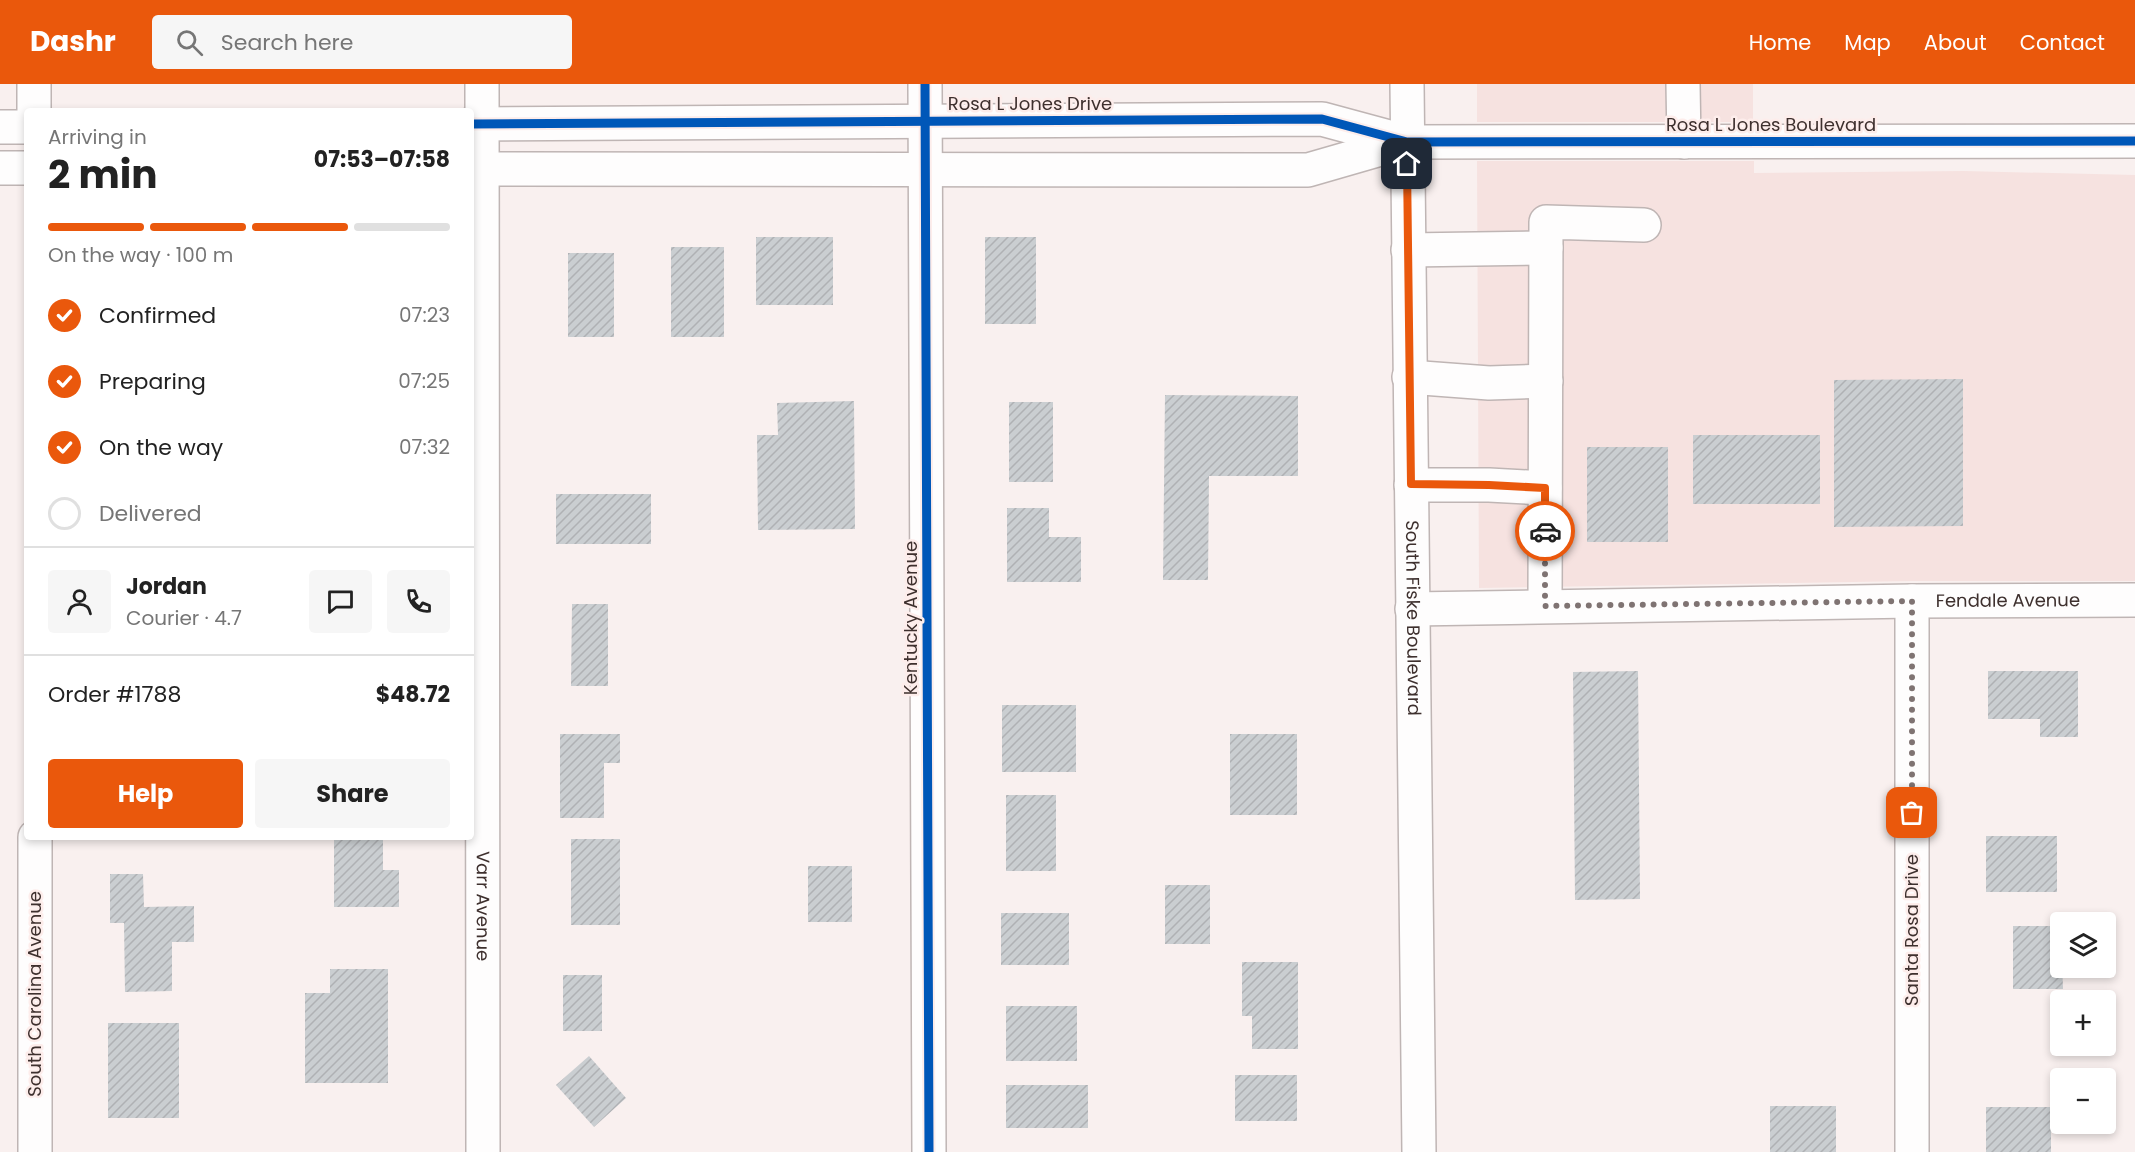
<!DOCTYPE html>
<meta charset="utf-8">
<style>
:root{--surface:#fff;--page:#f6f6f6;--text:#222;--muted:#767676;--line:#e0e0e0;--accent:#ea580c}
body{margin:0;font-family:Poppins,sans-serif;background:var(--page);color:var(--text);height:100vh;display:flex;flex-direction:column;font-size:22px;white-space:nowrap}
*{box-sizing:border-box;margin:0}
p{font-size:20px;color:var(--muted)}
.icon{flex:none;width:33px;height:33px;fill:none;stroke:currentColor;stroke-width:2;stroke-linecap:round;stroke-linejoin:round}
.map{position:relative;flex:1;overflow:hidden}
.sheet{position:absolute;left:24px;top:24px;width:450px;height:732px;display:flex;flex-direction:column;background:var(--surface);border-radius:6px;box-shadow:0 3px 9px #0003}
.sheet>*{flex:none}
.buttons{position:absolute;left:2050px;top:828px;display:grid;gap:12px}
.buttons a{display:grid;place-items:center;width:66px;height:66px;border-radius:6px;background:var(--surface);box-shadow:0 3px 9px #0003;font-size:30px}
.pin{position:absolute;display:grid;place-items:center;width:51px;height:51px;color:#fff;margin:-26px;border-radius:12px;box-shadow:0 3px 9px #0006}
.courier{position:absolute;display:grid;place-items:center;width:60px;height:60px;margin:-30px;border:4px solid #ea580c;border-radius:50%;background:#fff;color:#222;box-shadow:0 2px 8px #0007}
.summary em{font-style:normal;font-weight:700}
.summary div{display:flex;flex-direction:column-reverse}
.summary{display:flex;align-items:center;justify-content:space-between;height:102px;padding:0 24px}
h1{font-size:39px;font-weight:700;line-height:45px}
.bar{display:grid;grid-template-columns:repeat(4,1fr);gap:9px 6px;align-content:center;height:72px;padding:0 24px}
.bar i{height:8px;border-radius:4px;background:var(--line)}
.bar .current{background:var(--accent)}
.bar p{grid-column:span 4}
.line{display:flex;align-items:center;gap:15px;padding:0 24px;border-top:2px solid var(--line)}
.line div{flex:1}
.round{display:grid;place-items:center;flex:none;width:63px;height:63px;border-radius:6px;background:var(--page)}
ol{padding:0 24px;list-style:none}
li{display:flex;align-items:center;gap:18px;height:66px}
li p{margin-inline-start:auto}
li .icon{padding:6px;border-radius:50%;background:var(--accent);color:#fff;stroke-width:4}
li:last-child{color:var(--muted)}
li i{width:33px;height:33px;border:3px solid var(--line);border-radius:50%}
.cta{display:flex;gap:12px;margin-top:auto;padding:12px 24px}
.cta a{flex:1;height:69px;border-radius:6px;background:var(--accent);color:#fff;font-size:24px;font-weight:700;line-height:69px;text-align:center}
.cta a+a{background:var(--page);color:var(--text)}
header{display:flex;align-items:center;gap:36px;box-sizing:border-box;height:84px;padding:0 30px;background:var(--accent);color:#fff}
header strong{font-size:28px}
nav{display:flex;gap:33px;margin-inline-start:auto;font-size:21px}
.search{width:420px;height:54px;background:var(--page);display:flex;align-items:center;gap:15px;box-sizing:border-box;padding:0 21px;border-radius:6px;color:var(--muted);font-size:22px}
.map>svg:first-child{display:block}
.built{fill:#f6e2e0}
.building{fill:url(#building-hatch)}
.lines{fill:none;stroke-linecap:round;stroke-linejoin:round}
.minor-casing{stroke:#bfb5b4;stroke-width:36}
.major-casing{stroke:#bfb5b4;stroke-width:36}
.minor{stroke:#fefdfd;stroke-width:33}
.major{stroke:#fefdfd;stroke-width:33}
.cycleway-casing{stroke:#fdedeb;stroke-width:13}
.cycleway{stroke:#0057b8;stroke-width:9}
.done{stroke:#7f7372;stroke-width:6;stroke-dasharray:0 10.8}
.route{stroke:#ea580c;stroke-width:8}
.labels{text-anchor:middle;stroke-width:5;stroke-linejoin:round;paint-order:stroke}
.street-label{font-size:18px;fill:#3e302e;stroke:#fdedeb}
</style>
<header>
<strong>Dashr</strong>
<div class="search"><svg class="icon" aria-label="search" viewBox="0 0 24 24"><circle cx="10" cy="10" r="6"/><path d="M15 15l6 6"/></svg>Search here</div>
<nav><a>Home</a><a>Map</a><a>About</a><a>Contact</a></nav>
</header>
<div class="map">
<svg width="2135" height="1068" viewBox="0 0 2135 1068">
<defs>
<pattern id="building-hatch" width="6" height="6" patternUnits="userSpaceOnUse" patternTransform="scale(1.5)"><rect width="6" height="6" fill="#caced1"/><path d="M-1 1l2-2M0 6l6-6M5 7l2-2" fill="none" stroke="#afb1b4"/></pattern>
</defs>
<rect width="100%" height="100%" fill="#f9f0ef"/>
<!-- built -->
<g class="built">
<rect x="1477" y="0" width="276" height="38"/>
<path d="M1477,77H1754V89L1964,87L2135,91V497H1912L1479,504Z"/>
</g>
<!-- building -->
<g class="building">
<rect x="756" y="153" width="77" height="68"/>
<rect x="985" y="153" width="51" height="87"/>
<rect x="671" y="163" width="53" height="90"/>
<rect x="568" y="169" width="46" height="84"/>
<path d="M1963,295V442L1834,443V296Z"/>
<path d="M1165,311L1298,312V392H1209L1208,496H1163Z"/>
<path d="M854,317L855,445L758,446L757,351H778L777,319Z"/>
<rect x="1009" y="318" width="44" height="80"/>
<rect x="1693" y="351" width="127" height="69"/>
<rect x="1587" y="363" width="81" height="95"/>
<rect x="556" y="410" width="95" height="50"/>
<path d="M1007,424H1049V453H1081V498H1007Z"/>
<path d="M572,520H608V602H571Z"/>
<path d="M1638,587L1640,815L1575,816L1573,588Z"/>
<path d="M1988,587H2078V653H2040V635H1988Z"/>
<rect x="1002" y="621" width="74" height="67"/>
<path d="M560,650H620V679H604V734H560Z"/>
<rect x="1230" y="650" width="67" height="81"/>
<rect x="1006" y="711" width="50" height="76"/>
<rect x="1986" y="752" width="71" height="56"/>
<path d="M334,753H383V786H399V823H334Z"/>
<rect x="571" y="755" width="49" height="86"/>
<rect x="808" y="782" width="44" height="56"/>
<path d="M110,790H143L144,823L194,822V858H172V907L125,908L124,839H110Z"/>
<rect x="1165" y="801" width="45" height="59"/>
<rect x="1001" y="829" width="68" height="52"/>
<path d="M2013,842H2061L2063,905H2013Z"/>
<path d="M1242,878H1298V965H1252V932H1242Z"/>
<path d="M330,885H388V999H305V909H330Z"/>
<rect x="563" y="891" width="39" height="56"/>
<rect x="1006" y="922" width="71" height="55"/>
<rect x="108" y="939" width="71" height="95"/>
<path d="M589,972L626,1014L594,1043L556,1001Z"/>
<rect x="1235" y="991" width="62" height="46"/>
<rect x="1006" y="1001" width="82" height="43"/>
<rect x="1770" y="1022" width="66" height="46"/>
<rect x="1986" y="1023" width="65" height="45"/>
</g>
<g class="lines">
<!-- minor casing -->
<g class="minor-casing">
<g id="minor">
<path d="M34,0V27"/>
<path id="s1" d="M482,0L483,1068"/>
<path d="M925,0L929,1068"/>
<path d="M1683,0L1684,58"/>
<path d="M471,40L1322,35L1407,58L2135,57"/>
<path d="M0,43H27"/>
<path d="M0,84H27"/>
<path d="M471,85L1308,86L1405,58"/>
<path d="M1408,166L1546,164"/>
<path d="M1409,293L1489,299L1546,297"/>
<path d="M1411,401H1489L1545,404"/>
<path d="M1912,517V1068"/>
<path d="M1545,522L1546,138L1644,141"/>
<path id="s2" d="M1412,525L1912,517L2135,516"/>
<path d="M35,753V1068"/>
</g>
</g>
<!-- major casing -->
<g class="major-casing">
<g id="major">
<path id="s3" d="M1407,0L1419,1068"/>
</g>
</g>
<!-- minor -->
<use href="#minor" class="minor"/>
<!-- major -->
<use href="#major" class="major"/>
<!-- cycleway casing -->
<g class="cycleway-casing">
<g id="cycleway">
<path d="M925,0L929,1068"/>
<path d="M471,40L1322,35L1407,58L2135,57"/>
</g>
</g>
<!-- cycleway -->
<use href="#cycleway" class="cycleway"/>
</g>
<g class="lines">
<!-- done -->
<path class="done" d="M1545,447V522L1912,517V729"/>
<!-- route -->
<path class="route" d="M1407,80L1411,400L1489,401L1545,404V447"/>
</g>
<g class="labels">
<!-- street labels -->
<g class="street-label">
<text x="1030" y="26">Rosa L Jones Drive</text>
<text x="1771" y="47">Rosa L Jones Boulevard</text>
<text dy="6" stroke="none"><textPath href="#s2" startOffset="596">Fendale Avenue</textPath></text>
<text transform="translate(911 534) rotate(-90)" y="6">Kentucky Avenue</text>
<text dy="6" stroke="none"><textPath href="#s3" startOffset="534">South Fiske Boulevard</textPath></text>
<text dy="6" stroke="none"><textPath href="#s1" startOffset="822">Varr Avenue</textPath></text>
<text transform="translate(1912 846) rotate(-90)" y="6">Santa Rosa Drive</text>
<text transform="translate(35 910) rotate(-90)" y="6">South Carolina Avenue</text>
</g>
</g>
</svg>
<div class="buttons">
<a><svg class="icon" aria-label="layers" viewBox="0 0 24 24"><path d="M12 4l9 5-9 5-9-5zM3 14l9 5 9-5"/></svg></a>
<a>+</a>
<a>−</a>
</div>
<div class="pin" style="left:1912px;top:729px;background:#ea580c"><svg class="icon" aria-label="bag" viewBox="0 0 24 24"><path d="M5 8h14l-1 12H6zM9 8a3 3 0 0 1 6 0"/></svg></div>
<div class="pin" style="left:1407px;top:80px;background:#1f2937"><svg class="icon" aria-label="home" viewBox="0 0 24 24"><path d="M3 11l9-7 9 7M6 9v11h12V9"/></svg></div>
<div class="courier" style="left:1545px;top:447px"><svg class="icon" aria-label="car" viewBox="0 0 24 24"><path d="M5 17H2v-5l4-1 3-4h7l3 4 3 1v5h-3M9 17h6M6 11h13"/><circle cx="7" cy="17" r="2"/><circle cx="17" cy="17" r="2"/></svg></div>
<section class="sheet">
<div class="summary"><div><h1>2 min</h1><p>Arriving in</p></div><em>07:53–07:58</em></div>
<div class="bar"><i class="current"></i><i class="current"></i><i class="current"></i><i></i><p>On the way · 100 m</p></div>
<ol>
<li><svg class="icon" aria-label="check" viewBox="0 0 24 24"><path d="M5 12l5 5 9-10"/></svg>Confirmed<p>07:23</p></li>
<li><svg class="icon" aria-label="check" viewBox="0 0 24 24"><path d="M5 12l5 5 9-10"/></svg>Preparing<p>07:25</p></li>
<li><svg class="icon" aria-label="check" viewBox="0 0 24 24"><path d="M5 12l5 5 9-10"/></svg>On the way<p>07:32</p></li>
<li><i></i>Delivered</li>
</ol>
<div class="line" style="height:108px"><a class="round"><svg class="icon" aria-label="person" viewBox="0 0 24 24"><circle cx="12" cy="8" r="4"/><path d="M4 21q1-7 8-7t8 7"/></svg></a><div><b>Jordan</b><p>Courier · 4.7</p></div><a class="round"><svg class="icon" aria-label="chat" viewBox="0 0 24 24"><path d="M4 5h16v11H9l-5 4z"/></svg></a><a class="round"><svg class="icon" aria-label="phone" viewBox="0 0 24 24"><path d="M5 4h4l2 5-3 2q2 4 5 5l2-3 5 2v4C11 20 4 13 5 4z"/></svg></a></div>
<div class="line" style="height:78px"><div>Order #1788</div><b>$48.72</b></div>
<div class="cta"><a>Help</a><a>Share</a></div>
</section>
</div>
